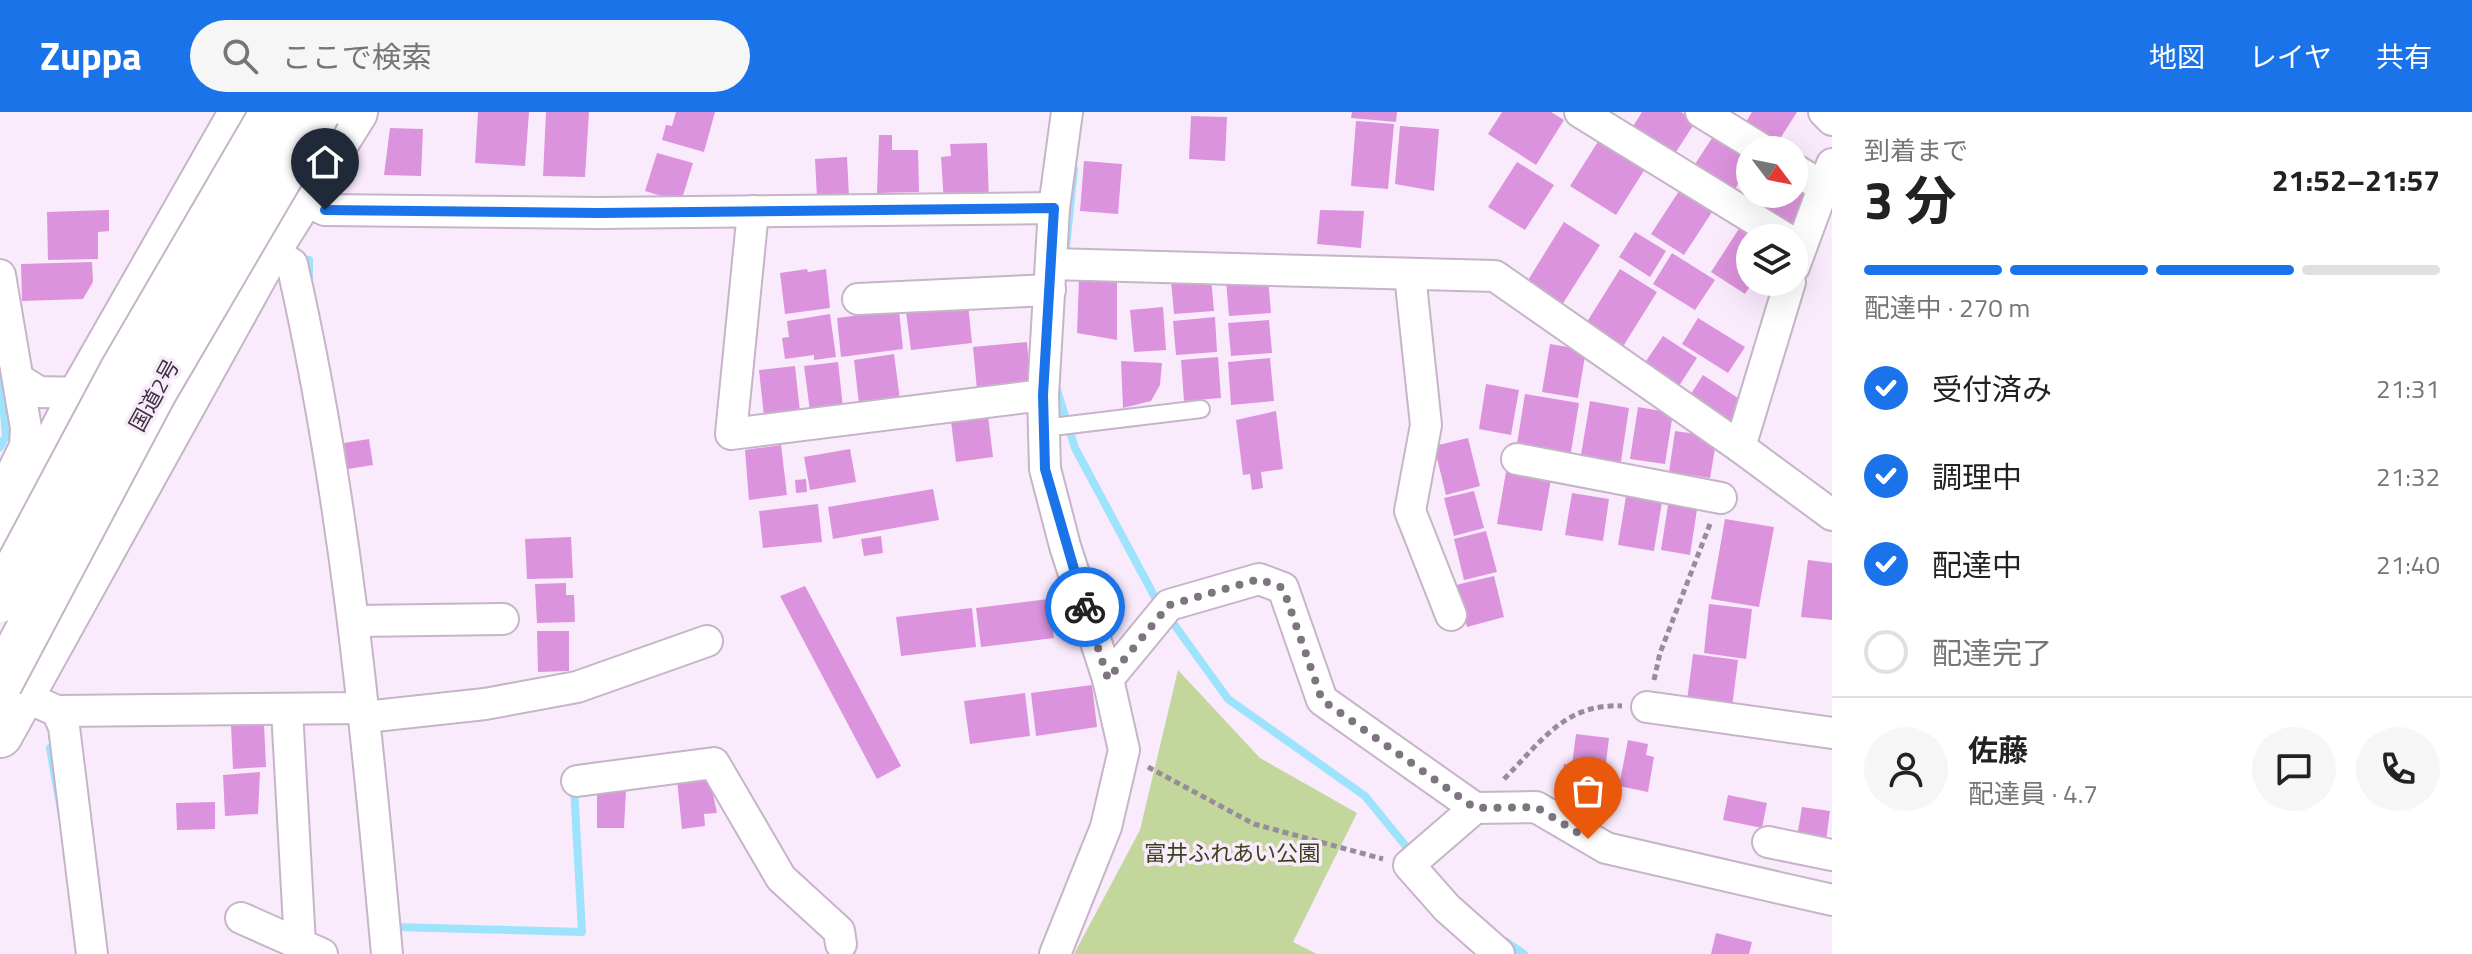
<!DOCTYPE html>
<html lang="ja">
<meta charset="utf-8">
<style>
:root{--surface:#fff;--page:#f6f6f6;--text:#222;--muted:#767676;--line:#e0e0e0;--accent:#1a73e8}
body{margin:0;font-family:"Titillium Web","Noto Sans JP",sans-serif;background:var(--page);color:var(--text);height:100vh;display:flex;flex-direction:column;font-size:30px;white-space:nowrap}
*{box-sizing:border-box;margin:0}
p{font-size:26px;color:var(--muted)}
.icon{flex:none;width:44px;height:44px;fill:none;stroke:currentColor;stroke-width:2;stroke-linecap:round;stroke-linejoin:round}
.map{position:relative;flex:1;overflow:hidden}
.details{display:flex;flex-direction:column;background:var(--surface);width:640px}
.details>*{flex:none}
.needle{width:52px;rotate:122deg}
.tools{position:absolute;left:1736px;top:24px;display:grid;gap:16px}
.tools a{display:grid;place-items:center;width:72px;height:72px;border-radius:50%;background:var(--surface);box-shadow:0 8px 32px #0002;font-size:40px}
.pin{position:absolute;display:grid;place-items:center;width:68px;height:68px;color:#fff;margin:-82px -34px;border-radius:50% 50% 50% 0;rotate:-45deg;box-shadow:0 0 8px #0007}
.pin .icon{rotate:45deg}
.courier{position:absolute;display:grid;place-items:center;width:80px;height:80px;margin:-40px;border:6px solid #1a73e8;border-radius:50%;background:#fff;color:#222;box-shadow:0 2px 10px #0007}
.head em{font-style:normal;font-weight:700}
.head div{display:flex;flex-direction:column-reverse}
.head{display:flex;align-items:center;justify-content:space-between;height:136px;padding:0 32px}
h1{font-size:52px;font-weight:700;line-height:60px}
.bar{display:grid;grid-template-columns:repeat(4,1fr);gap:12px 8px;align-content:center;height:96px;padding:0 32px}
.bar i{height:10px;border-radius:6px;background:var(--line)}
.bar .selected{background:var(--accent)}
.bar p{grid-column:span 4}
.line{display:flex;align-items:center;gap:20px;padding:0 32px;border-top:2px solid var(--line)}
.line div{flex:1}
.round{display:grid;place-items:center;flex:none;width:84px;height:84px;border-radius:42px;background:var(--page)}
ol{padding:0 32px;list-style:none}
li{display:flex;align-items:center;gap:24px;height:88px}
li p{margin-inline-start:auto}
li .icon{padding:8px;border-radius:50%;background:var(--accent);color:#fff;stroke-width:4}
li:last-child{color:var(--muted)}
li i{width:44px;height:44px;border:4px solid var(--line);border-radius:50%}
header{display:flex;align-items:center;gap:48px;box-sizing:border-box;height:112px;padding:0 40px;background:var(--accent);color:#fff}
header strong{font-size:38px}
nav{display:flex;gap:44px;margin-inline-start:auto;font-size:28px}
.search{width:560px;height:72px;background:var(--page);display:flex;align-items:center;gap:20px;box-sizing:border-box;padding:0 28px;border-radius:44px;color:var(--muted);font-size:30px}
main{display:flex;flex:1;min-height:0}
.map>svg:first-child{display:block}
.green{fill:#c3d69b}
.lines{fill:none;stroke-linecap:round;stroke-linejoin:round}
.stream{stroke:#9ce3fb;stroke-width:8}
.building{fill:#dc93dd}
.lane-casing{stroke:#c6b4c8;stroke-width:20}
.street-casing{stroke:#c6b4c8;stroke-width:34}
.highway-casing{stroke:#c6b4c8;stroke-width:48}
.path{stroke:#978c99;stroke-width:5;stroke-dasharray:6 4;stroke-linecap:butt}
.lane{stroke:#fff;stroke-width:16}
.street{stroke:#fff;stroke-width:30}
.highway{stroke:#fff;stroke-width:44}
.highway-bridge-casing{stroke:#c6b4c8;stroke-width:48;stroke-linecap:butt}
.highway-bridge{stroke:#fff;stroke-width:44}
.done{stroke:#7e7480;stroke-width:8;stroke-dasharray:0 14.4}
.route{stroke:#1a73e8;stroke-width:10}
.labels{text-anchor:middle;stroke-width:7;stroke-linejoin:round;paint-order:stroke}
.street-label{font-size:22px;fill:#3c343d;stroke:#faebfc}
.park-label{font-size:22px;fill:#38431b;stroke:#faebfc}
</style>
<header>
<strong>Zuppa</strong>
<div class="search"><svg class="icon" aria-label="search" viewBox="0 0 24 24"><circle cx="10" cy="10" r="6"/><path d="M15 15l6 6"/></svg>ここで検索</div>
<nav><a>地図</a><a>レイヤ</a><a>共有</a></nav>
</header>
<main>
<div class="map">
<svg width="1832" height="842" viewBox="0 0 1832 842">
<rect width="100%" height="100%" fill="#faebfc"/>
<!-- green -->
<path class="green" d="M1178,558L1260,646L1357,701L1293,830L1317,842H1074L1140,718Z"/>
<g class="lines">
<!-- stream -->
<g class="stream">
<path d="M1066,135L1074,57"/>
<path d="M309,170V148"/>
<path d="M0,252L6,324L0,335"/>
<path d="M1056,275L1075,336L1159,493"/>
<path d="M1168,504L1228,587L1365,684L1409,738"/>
<path d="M50,636L61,698"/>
<path d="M394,815L582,820L574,675"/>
<path d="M1505,829L1524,842"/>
</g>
</g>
<!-- building -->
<g class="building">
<path d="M478,0H529L525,54L475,51Z"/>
<path d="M546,0H589L585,65L543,64Z"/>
<path d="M676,0H715L704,40L662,28L666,13L672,14Z"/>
<path d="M1352,0H1397L1396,10L1351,6Z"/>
<path d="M1502,0H1551L1564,8L1536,53L1488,22Z"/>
<path d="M1642,0H1681L1696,9L1674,43L1632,16Z"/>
<path d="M1752,0H1797L1778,30L1746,10Z"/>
<path d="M1191,4L1227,5L1225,49L1189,47Z"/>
<path d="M1356,9L1394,12L1388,77L1351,74Z"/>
<path d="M1400,14L1439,17L1434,79L1395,72Z"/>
<path d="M390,16L423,17L421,64L384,63Z"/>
<path d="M1716,20L1750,42V53L1735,77L1695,52Z"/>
<path d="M879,23H892V38H918L919,80L877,81Z"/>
<path d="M1599,28L1645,57L1616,103L1570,74Z"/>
<path d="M987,31L989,90L944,92L941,45L951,44L950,32Z"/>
<path d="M657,41L693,51L681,90L645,79Z"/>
<path d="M847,45L849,85L817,86L815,47Z"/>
<path d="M1084,49L1122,52L1118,102L1080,99Z"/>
<path d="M1517,50L1554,73L1525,118L1488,95Z"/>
<path d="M1794,68L1812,79L1788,119L1752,96L1760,82H1794Z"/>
<path d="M1681,76L1714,97L1684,143L1651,122Z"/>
<path d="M109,98V119L98,120V147L48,148L47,100Z"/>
<path d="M1320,98L1364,99L1361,136L1317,132Z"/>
<path d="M1744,109L1770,126H1750V170H1753L1745,182L1711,160Z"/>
<path d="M1564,110L1600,133L1560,196L1525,173Z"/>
<path d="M1635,120L1666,139L1650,165L1619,145Z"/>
<path d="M1672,141L1715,168L1695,198L1653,172Z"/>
<path d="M92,150L93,170L83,187L22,189L21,152Z"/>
<path d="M807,157L808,160L826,157L830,196L785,202L780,161Z"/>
<path d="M1620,157L1657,180L1622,236L1585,213Z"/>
<path d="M1117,165V228L1077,221L1079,166Z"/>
<path d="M1268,165L1271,201L1229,204L1226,169Z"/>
<path d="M1211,166L1214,199L1174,202L1171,169Z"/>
<path d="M968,192L972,231L911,238L906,200Z"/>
<path d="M1163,195L1166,238L1134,240L1130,198Z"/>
<path d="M899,198L903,237L841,245L837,206Z"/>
<path d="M830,202L836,245L814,248V243L785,247L782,226L789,225L787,209Z"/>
<path d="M1215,205L1217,240L1176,243L1173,209Z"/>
<path d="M1698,206L1745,235L1728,261L1682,232Z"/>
<path d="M1269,208L1272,241L1231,244L1228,211Z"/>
<path d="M1663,224L1697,246L1677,277L1642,255Z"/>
<path d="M1027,230L1031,273L977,278L973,235Z"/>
<path d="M1550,232L1586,238L1578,286L1542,280Z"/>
<path d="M894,242L900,288L859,292L854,248Z"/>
<path d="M1218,245L1221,286L1184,289L1181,248Z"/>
<path d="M1270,246L1274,289L1231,293L1228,250Z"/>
<path d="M1121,249L1162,251L1160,273L1151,289L1123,296Z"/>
<path d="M838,250L843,295L810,299L804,254Z"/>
<path d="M795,254L801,309L765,313L759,258Z"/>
<path d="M1703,263L1744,290L1731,311L1689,285Z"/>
<path d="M1486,272L1519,278L1511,323L1479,317Z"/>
<path d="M1525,282L1579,291L1570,346L1516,338Z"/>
<path d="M1590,289L1629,296L1620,356L1580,349Z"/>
<path d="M1638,295L1673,301L1665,352L1630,347Z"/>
<path d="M1276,299L1283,357L1261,360L1263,376L1252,378L1250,362L1243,363L1236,308Z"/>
<path d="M988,304L993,345L956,350L951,309Z"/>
<path d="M1675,319L1717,325L1710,366L1669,360Z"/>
<path d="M1468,326L1480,374L1446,383L1434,334Z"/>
<path d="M369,327L373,353L348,357L344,331Z"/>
<path d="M781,333L787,383L749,388L745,338Z"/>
<path d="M850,337L856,370L810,378L804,345Z"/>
<path d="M1506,360L1551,367L1542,419L1497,412Z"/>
<path d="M806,367L807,380L796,381L795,368Z"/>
<path d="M933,377L939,408L833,427L828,395Z"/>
<path d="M1627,378L1663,384L1654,439L1618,433Z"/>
<path d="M1474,379L1484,416L1454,424L1444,386Z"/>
<path d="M1572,381L1609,387L1603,429L1565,423Z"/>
<path d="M1669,387L1698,391L1690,443L1661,438Z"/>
<path d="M818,392L822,430L763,436L759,399Z"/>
<path d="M1725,407L1774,415L1759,495L1711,487Z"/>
<path d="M1486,419L1497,460L1464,468L1454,427Z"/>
<path d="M881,424L883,441L864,444L861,427Z"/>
<path d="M571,425L573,466L527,467L525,427Z"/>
<path d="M1808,448L1832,451V508L1801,505Z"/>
<path d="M1494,464L1504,505L1467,515L1456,473Z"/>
<path d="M566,471V483H574L575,510L537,511L535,472Z"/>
<path d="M805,474L901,654L877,667L780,484Z"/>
<path d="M1049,487L1054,526L981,535L976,496Z"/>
<path d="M1709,492L1752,497L1746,547L1704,541Z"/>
<path d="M972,496L976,535L901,544L896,505Z"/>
<path d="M537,519H569V559L538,560Z"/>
<path d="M1693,542L1738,548L1732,595L1687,589Z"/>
<path d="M1092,573L1097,615L1036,624L1031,581Z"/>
<path d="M1025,581L1030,624L970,632L964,589Z"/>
<path d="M264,612L266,655L233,657L231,613Z"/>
<path d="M1576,622L1609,626L1604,667L1563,661L1564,652L1572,653Z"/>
<path d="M1628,628L1648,632L1646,643L1654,645L1648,680L1619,674Z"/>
<path d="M260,660L258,702L225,704L223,663Z"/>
<path d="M709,663L717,701L704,702L705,714L682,717L677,668Z"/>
<path d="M597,678H626L624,716H597Z"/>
<path d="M1728,683L1767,691L1762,716L1723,708Z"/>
<path d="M215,690V717L177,718L176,691Z"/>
<path d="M1802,695L1830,699L1826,729L1797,725Z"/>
<path d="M1716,821L1752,830L1749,842H1711Z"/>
</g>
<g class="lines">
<!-- lane casing -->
<g class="lane-casing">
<path id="lane" d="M1044,316L1201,297"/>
</g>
<!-- street casing -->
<g class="street-casing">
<g id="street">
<path d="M1580,0L1785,126"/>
<path d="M1701,0L1763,38"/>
<path d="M1824,0L1832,8"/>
<path d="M1794,57L1825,76"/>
<path d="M301,86L325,98L598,101L1054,96"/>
<path d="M753,99L731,322L1043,283"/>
<path d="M269,137L292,152C344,380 366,609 387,842"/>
<path d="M1051,152L1495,164L1740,335L1832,403"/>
<path d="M1794,155L1832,52"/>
<path d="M0,163L26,316L25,334L0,385"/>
<path d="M1410,163L1426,313L1410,399L1451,503"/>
<path d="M858,187L1050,178"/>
<path d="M20,268L39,280L82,281"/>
<path d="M1740,335L1790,170"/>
<path d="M1517,347L1721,386"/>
<path d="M356,509L503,507"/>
<path d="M1108,567L1169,493L1259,467L1283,476L1322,588L1475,696L1536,695L1606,736L1832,788"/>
<path d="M41,592L57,599L64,615L92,842"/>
<path d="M1647,595L1832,621"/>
<path d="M287,598L300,832"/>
<path d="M57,599L364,596"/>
<path d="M365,605L485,592L577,575L707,529"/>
<path d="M577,669L714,651L781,766L839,819L841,832"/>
<path d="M1475,696L1409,753L1447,796L1499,842"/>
<path d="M1768,730L1832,743"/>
<path d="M241,806L322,842"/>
<path d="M1055,842L1106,715L1124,638L1108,567L1065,434L1045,357L1043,283L1054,96L1067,0"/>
</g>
</g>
<!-- highway casing -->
<g class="highway-casing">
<g id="highway">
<path d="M0,442L82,281L242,0"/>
<path d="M0,623L269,137L355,0"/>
</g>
</g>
<!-- path -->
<g class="path">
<path d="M1654,568L1660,541L1710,412"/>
<path d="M1148,655L1254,712L1383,747"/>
<path d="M1504,667C1541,630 1565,591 1622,594"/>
</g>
<!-- lane -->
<use href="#lane" class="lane"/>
<!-- street -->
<use href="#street" class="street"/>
<!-- highway -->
<use href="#highway" class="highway"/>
<!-- highway-bridge casing -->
<g class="highway-bridge-casing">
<g id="highway-bridge">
<path d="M0,488L122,259L273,0"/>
<path d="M0,571L154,280L318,0"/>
</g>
</g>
<!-- highway-bridge -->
<use href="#highway-bridge" class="highway-bridge"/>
</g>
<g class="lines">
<!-- done -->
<path class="done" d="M1085,495L1108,567L1169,493L1259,467L1283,476L1322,588L1475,696L1536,695L1588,727"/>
<!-- route -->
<path class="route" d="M325,98L598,101L1054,96L1043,283L1045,357L1085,495"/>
</g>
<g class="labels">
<!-- street labels -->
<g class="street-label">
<text transform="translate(154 283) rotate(-61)" y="8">国道2号</text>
</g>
<!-- park labels -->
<g class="park-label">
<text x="1232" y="749">富井ふれあい公園</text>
</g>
</g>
</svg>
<div class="tools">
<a><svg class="needle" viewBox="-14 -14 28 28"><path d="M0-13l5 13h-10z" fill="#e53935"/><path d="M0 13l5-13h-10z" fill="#767676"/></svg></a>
<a><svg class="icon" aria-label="layers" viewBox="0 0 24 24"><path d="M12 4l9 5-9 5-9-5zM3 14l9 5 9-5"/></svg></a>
</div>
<div class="pin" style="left:1588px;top:727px;background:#ea580c"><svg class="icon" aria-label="bag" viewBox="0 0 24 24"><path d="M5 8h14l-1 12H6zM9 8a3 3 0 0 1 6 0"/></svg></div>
<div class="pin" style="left:325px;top:98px;background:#1f2937"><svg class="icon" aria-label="home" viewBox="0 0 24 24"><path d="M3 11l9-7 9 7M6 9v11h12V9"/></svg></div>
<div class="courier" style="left:1085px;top:495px"><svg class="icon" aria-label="bike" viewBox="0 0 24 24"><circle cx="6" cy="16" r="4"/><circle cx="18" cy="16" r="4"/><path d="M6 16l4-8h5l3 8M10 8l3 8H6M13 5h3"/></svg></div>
</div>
<section class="details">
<div class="head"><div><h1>3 分</h1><p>到着まで</p></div><em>21:52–21:57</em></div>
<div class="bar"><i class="selected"></i><i class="selected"></i><i class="selected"></i><i></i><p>配達中 · 270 m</p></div>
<ol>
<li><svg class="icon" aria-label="check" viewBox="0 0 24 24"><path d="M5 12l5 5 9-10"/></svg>受付済み<p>21:31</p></li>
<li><svg class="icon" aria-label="check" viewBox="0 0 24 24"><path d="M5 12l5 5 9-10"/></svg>調理中<p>21:32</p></li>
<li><svg class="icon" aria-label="check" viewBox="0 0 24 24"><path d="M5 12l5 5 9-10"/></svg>配達中<p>21:40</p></li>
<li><i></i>配達完了</li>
</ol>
<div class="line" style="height:144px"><a class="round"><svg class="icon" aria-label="person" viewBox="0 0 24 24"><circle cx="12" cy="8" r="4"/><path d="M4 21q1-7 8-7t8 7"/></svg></a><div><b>佐藤</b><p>配達員 · 4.7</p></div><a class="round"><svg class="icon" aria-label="chat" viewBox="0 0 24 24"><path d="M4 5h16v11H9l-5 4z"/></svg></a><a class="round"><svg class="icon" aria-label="phone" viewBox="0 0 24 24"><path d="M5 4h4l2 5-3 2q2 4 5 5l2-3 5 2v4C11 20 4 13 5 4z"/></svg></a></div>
</section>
</main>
